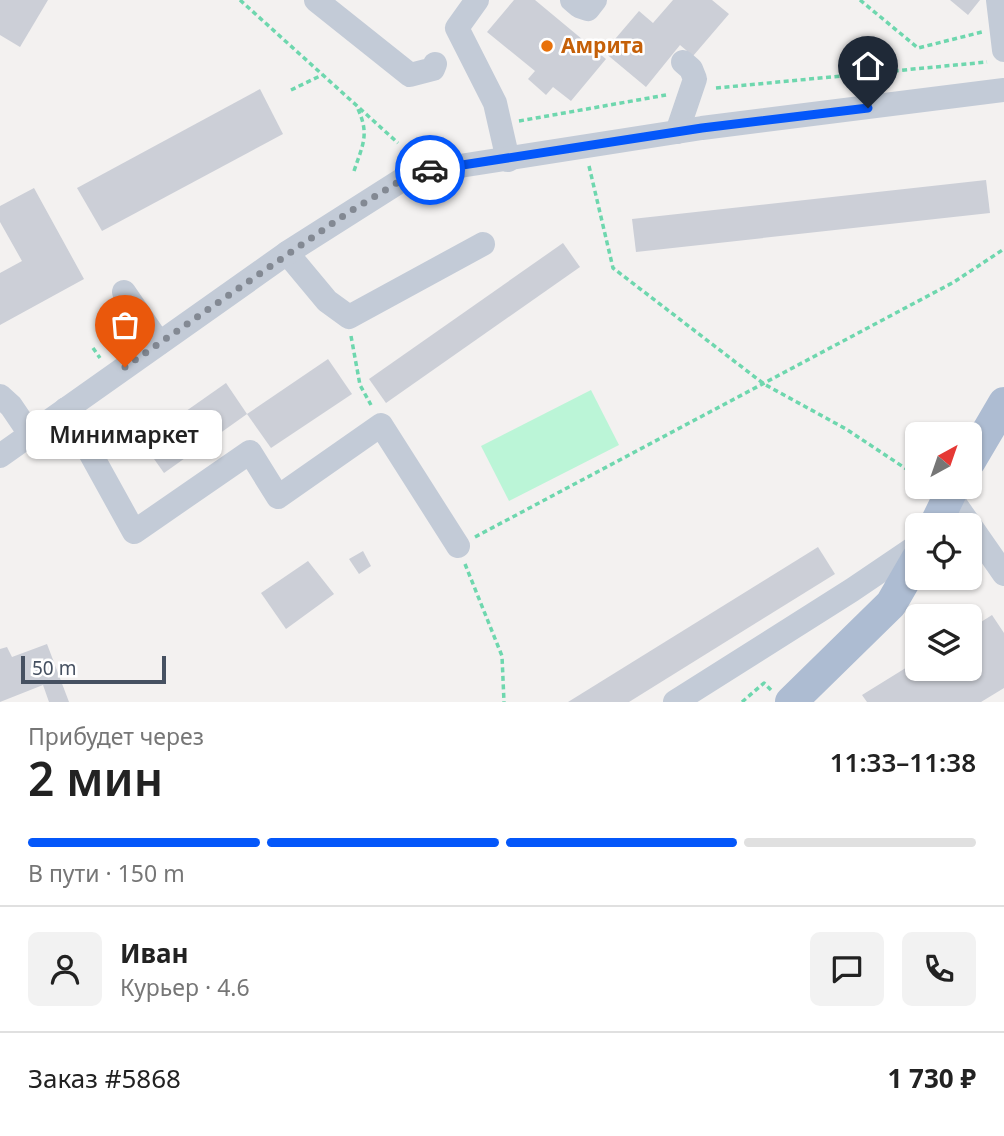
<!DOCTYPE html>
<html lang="ru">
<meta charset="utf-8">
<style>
:root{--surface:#fff;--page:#f2f2f2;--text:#222;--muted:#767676;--line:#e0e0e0;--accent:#0457fa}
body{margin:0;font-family:"Noto Sans",sans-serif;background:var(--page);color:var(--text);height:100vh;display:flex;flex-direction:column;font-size:26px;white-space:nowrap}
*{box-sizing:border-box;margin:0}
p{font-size:23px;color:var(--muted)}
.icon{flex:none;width:38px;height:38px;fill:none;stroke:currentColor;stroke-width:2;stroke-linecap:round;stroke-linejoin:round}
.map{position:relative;height:702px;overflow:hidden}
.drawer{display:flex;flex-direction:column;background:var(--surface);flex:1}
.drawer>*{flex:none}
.needle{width:46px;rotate:40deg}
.fabs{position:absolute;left:905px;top:422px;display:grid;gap:14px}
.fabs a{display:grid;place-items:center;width:77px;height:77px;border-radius:10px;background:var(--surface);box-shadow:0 2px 5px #0004;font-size:35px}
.scale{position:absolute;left:21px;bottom:18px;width:145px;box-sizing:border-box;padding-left:7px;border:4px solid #465161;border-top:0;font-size:19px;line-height:24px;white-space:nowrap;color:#465161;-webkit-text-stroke:5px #fff;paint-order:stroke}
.pin{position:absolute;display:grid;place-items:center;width:60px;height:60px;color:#fff;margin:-72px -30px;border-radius:50% 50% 50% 0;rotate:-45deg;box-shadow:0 0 7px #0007}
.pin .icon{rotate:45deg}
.courier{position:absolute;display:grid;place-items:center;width:70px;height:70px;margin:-35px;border:5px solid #0457fa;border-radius:50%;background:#fff;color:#222;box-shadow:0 2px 9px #0007}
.bubble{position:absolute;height:49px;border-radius:10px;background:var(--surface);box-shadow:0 2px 5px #0004;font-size:23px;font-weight:600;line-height:49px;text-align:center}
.overview em{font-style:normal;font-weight:600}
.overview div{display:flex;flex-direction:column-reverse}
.overview{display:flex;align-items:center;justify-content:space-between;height:119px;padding:0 28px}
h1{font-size:46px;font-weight:600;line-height:52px}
.bar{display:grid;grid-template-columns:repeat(4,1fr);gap:10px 7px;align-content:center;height:84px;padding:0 28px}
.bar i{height:9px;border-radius:5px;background:var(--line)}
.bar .active{background:var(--accent)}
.bar p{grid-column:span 4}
.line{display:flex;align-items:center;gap:18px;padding:0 28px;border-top:2px solid var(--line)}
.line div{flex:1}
.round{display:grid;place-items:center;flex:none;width:74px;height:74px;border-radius:10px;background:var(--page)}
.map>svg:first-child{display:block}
.green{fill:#bbf5d7}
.building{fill:#cccfd7}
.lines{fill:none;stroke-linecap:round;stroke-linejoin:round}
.path{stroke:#6ed7ae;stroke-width:3.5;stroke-dasharray:5 3.5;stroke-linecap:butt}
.minor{stroke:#c3cbd7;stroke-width:24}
.major{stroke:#adbcd2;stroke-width:32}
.done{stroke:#838993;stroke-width:7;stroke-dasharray:0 12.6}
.route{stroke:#0457fa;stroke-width:9}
.food-dot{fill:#e8710a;stroke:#fff;stroke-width:2.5}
.labels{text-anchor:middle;stroke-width:5;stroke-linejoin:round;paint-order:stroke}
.food-label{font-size:21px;font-weight:bold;fill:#c56008;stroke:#fff;text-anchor:start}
</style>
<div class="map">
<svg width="1004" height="702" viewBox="0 0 1004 702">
<rect width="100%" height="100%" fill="#f3f1f0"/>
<!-- green -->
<path class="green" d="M591,390L619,445L509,501L481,446Z"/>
<!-- building -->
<g class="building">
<path d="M0,0H48L20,47L0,35Z"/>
<path d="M514,0H535L606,59L571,101L553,87L546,95L528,79L535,71L487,32Z"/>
<path d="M673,0H712L729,14L693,56L680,45L646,87L604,52L639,11L653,23Z"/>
<path d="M950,0H980L968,15Z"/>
<path d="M260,89L283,134L102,231L77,188Z"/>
<path d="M986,180L990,213L636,252L632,219Z"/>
<path d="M34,188L84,279L0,325V273L22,261L0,222V206Z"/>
<path d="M563,243L580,267L386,403L369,379Z"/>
<path d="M328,359L352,394L271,448L247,414Z"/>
<path d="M226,383L247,414L164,473L142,442Z"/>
<path d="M818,547L835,574L629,702H568Z"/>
<path d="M363,551L371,566L359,574L349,559Z"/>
<path d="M308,561L334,594L286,629L261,593Z"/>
<path d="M992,615L1004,633V688L981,702H867L862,695L917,661V668H970V629Z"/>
<path d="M47,644L69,702H49L43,685L0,702V649L7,647L12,657Z"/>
</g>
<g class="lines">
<!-- path -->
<g class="path">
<path d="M240,0L398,143"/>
<path d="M860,0L918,48L982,32"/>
<path d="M716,88L987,62"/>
<path d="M291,90L322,75"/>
<path d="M519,121L666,95"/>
<path d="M407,156L411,141"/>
<path d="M589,166L613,268L764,384L846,429L917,476"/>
<path d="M354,171C363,144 370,134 357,107"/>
<path d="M351,336L360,385L371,405"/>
<path d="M93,348L100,358"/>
<path d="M475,537L954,282L1004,249"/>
<path d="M465,564L502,656L504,702"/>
<path d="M742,702L764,683L771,690"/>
</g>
<!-- minor -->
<g class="minor">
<path d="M316,0L410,75L433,69L435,64"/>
<path d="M477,0L457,28L495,103L508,160"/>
<path d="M572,0L579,6L588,9L595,0"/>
<path d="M998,0L1004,50"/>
<path d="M677,132L695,79L691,69L683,62"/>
<path d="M287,253L327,301L349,317L483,244"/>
<path d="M124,292L159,343"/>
<path d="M0,396L11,406L30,434"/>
<path d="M66,409L134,532L250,452L278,497L381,425L458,546"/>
<path d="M0,456L287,253L405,178L428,171L702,128L1004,90"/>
<path d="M949,495L1004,574"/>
<path d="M675,702L852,590L917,546"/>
</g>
<!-- major -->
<g class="major">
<path d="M970,461L1004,403"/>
<path d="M935,525L954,486"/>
<path d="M791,702L891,604L917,559"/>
</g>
</g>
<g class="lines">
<!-- done -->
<path class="done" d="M125,367L346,214L405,178L430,170"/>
<!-- route -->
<path class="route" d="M430,170L702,128L868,108"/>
</g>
<!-- markers -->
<circle class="food-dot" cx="547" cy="46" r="7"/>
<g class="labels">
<!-- food labels -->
<g class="food-label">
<text x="561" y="53">Амрита</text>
</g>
</g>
</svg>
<div class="fabs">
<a><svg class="needle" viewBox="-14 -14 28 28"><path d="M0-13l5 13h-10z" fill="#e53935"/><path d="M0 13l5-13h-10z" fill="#767676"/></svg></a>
<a><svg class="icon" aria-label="locate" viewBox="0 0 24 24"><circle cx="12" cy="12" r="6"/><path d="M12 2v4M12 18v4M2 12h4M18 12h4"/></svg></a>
<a><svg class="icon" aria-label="layers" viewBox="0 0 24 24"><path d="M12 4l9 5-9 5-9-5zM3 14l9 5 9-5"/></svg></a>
</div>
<div class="scale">50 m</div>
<div class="pin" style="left:125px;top:367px;background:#ea580c"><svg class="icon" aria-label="bag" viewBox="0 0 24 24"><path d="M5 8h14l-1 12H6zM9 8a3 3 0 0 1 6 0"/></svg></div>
<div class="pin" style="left:868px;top:108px;background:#1f2937"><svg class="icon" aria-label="home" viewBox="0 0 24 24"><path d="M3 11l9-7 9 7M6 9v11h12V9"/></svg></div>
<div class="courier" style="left:430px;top:170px"><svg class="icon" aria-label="car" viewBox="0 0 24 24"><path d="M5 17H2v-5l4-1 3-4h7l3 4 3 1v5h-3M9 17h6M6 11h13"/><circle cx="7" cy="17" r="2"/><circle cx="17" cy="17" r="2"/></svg></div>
<div class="bubble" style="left:26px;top:410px;width:196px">Минимаркет</div>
</div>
<section class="drawer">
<div class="overview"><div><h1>2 мин</h1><p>Прибудет через</p></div><em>11:33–11:38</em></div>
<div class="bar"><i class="active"></i><i class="active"></i><i class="active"></i><i></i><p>В пути · 150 m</p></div>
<div class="line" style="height:126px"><a class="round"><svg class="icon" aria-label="person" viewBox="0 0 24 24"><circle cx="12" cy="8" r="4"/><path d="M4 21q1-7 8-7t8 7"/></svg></a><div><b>Иван</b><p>Курьер · 4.6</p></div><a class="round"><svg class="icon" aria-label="chat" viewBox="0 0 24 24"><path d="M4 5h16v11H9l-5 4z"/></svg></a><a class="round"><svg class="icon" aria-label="phone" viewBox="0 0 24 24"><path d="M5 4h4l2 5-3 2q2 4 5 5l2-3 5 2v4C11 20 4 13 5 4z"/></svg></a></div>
<div class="line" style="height:91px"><div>Заказ #5868</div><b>1 730 ₽</b></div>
</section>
